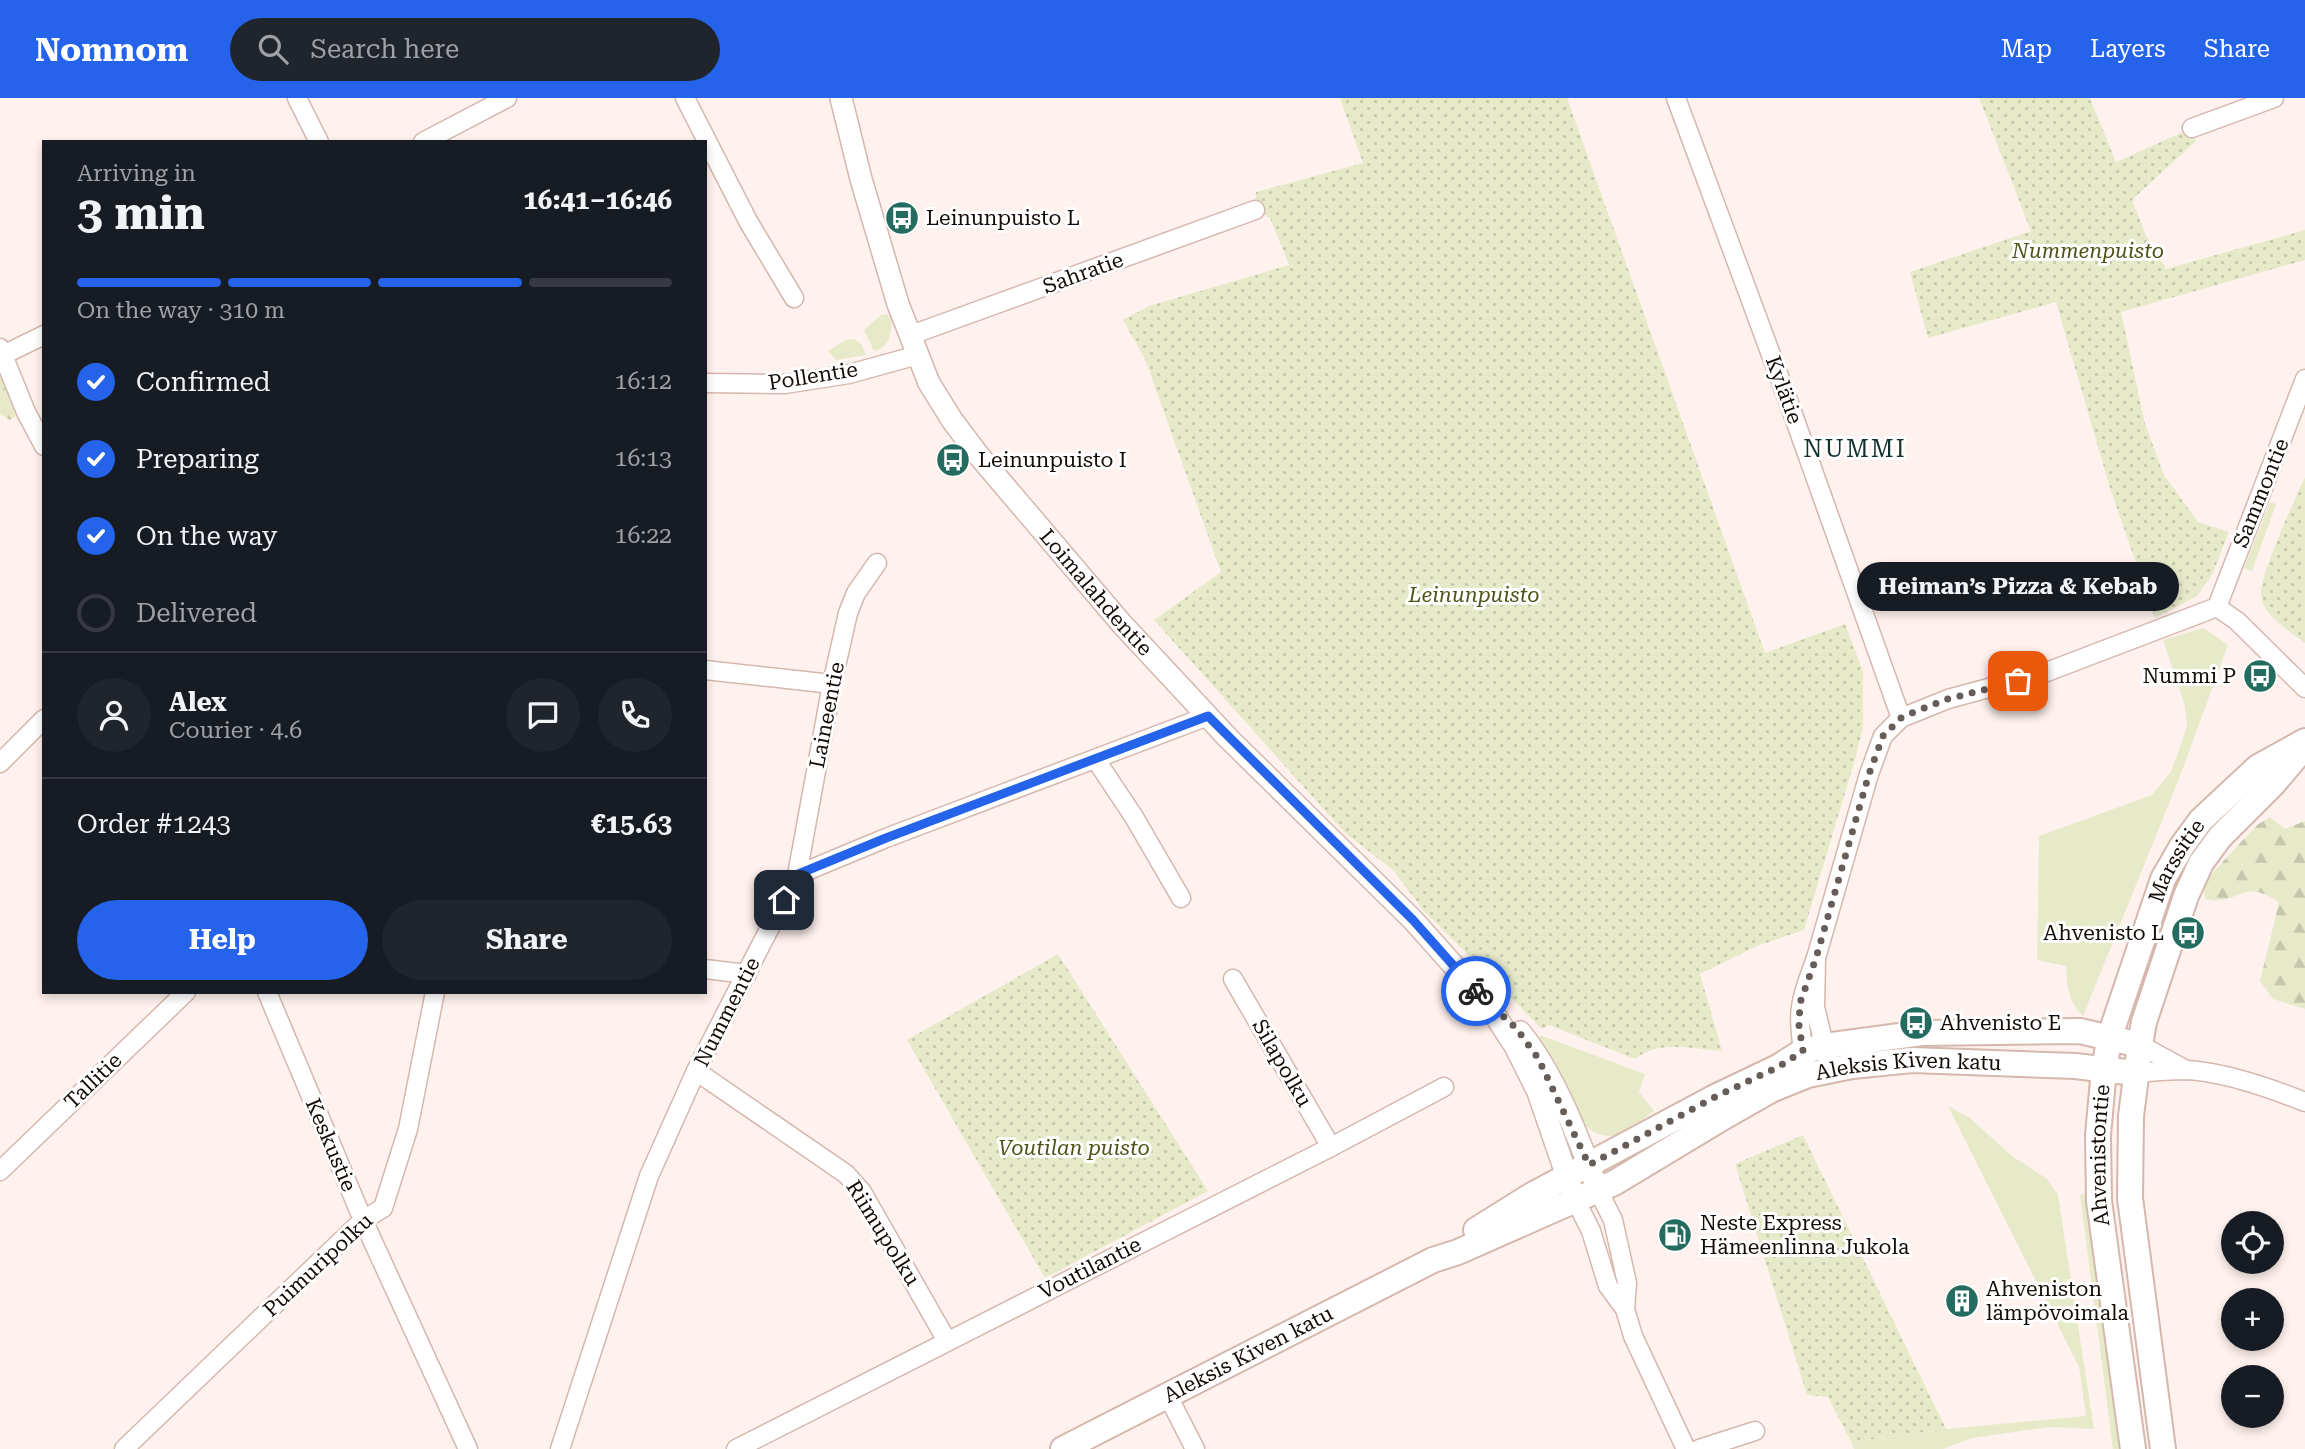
<!DOCTYPE html>
<meta charset="utf-8">
<style>
:root{--surface:#171b24;--page:#20242c;--text:#f1f3f6;--muted:#9ea1a6;--line:#363941;--accent:#2563eb}
body{margin:0;font-family:"Roboto Serif",serif;background:var(--page);color:var(--text);height:100vh;display:flex;flex-direction:column;font-size:26px;white-space:nowrap}
*{box-sizing:border-box;margin:0}
p{font-size:23px;color:var(--muted)}
.icon{flex:none;width:38px;height:38px;fill:none;stroke:currentColor;stroke-width:2;stroke-linecap:round;stroke-linejoin:round}
.map{position:relative;flex:1;overflow:hidden}
.panel{position:absolute;left:42px;top:42px;width:665px;height:854px;display:flex;flex-direction:column;background:var(--surface);border-radius:0px;box-shadow:0 4px 10px #0003}
.panel>*{flex:none}
.tools{position:absolute;left:2221px;top:1113px;display:grid;gap:14px}
.tools a{display:grid;place-items:center;width:63px;height:63px;border-radius:50%;background:var(--surface);box-shadow:0 4px 10px #0003;font-size:35px}
.pin{position:absolute;display:grid;place-items:center;width:60px;height:60px;color:#fff;margin:-30px;border-radius:14px;box-shadow:0 4px 10px #0006}
.courier{position:absolute;display:grid;place-items:center;width:70px;height:70px;margin:-35px;border:5px solid #2563eb;border-radius:50%;background:#fff;color:#222;box-shadow:0 2px 9px #0007}
.bubble{position:absolute;height:49px;border-radius:24px;background:var(--surface);box-shadow:0 4px 10px #0003;font-size:23px;font-weight:700;line-height:49px;text-align:center}
.head em{font-style:normal;font-weight:700}
.head div{display:flex;flex-direction:column-reverse}
.head{display:flex;align-items:center;justify-content:space-between;height:119px;padding:0 35px}
h1{font-size:46px;font-weight:700;line-height:52px}
.bar{display:grid;grid-template-columns:repeat(4,1fr);gap:10px 7px;align-content:center;height:84px;padding:0 35px}
.bar i{height:9px;border-radius:5px;background:var(--line)}
.bar .selected{background:var(--accent)}
.bar p{grid-column:span 4}
.line{display:flex;align-items:center;gap:18px;padding:0 35px;border-top:2px solid var(--line)}
.line div{flex:1}
.round{display:grid;place-items:center;flex:none;width:74px;height:74px;border-radius:37px;background:var(--page)}
ol{padding:0 35px;list-style:none}
li{display:flex;align-items:center;gap:21px;height:77px}
li p{margin-inline-start:auto}
li .icon{padding:7px;border-radius:50%;background:var(--accent);color:#fff;stroke-width:4}
li:last-child{color:var(--muted)}
li i{width:38px;height:38px;border:4px solid var(--line);border-radius:50%}
.primary-button{display:flex;gap:14px;margin-top:auto;padding:14px 35px}
.primary-button a{flex:1;height:80px;border-radius:42px;background:var(--accent);color:#fff;font-size:28px;font-weight:700;line-height:80px;text-align:center}
.primary-button a+a{background:var(--page);color:var(--text)}
header{display:flex;align-items:center;gap:42px;box-sizing:border-box;height:98px;padding:0 35px;background:var(--accent);color:#fff}
header strong{font-size:33px}
nav{display:flex;gap:38px;margin-inline-start:auto;font-size:24px}
.search{width:490px;height:63px;background:var(--page);display:flex;align-items:center;gap:18px;box-sizing:border-box;padding:0 24px;border-radius:38px;color:var(--muted);font-size:26px}
.map>svg:first-child{display:block}
.green{fill:#e6eac9}
.forest{fill:url(#forest-firs)}
.park{fill:url(#park-dots)}
.lines{fill:none;stroke-linecap:round;stroke-linejoin:round}
.minor-casing{stroke:#d5b7ad;stroke-width:21}
.tertiary-casing{stroke:#d5b7ad;stroke-width:24}
.secondary-casing{stroke:#d5b7ad;stroke-width:28}
.minor{stroke:#fff;stroke-width:18}
.tertiary{stroke:#fff;stroke-width:21}
.secondary{stroke:#fff;stroke-width:24}
.done{stroke:#665c58;stroke-width:7;stroke-dasharray:0 12.6}
.route{stroke:#2563eb;stroke-width:9}
.labels{text-anchor:middle;stroke-width:6;stroke-linejoin:round;paint-order:stroke}
.poi-label{font-size:21px;fill:#140b07;stroke:#fff;text-anchor:start}
.park-label{font-size:21px;font-style:italic;fill:#505418;stroke:#fff}
.street-label{font-size:21px;fill:#140b07;stroke:#fff}
.quarter-label{font-size:24px;letter-spacing:2px;fill:#11322d;stroke:#fff}
</style>
<header>
<strong>Nomnom</strong>
<div class="search"><svg class="icon" aria-label="search" viewBox="0 0 24 24"><circle cx="10" cy="10" r="6"/><path d="M15 15l6 6"/></svg>Search here</div>
<nav><a>Map</a><a>Layers</a><a>Share</a></nav>
</header>
<div class="map">
<svg width="2305" height="1351" viewBox="0 0 2305 1351">
<defs>
<pattern id="forest-firs" width="22" height="20" patternUnits="userSpaceOnUse" patternTransform="scale(1.75)"><rect width="22" height="20" fill="#e6eac9"/><path d="M5 1l3.5 6h-7zM16 11l3.5 6h-7z" fill="#c4c7ab"/></pattern>
<pattern id="park-dots" width="8" height="8" patternUnits="userSpaceOnUse" patternTransform="scale(1.75)"><rect width="8" height="8" fill="#e6eac9"/><path d="M2 2h.1M6 6h.1" fill="none" stroke="#c4c7ab" stroke-width="1.8" stroke-linecap="round"/></pattern>
</defs>
<rect width="100%" height="100%" fill="#fff2ee"/>
<!-- green -->
<g class="green">
<path d="M887,216L892,222C890,238 891,248 874,253L864,232L881,217Z"/>
<path d="M854,241L862,247L866,257L836,262L828,253L846,242Z"/>
<path d="M2270,404L2276,406L2252,473L2244,470Z"/>
<path d="M2203,530L2228,547L2180,678L2083,918C2068,904 2067,888 2066,868L2037,862L2039,738L2152,697L2171,674L2187,629L2185,608L2163,542Z"/>
<path d="M1540,937L1645,976L1639,994L1654,1013C1628,1032 1612,1051 1583,1026L1539,942Z"/>
<path d="M1948,1008L1970,1020L2012,1058L2046,1080L2058,1097L2094,1331L2050,1329L1972,1340L1943,1351H1854L1851,1344L1946,1331L2086,1318L2079,1269Z"/>
<path d="M2088,1095L2122,1351H2113L2080,1097Z"/>
</g>
<!-- forest -->
<g class="forest">
<path d="M0,278L16,318L10,322L0,316Z"/>
<path d="M2270,719L2285,731L2305,723V911L2273,901L2260,883L2279,804C2272,800 2264,795 2257,794C2238,791 2232,807 2206,801L2202,786L2257,727Z"/>
</g>
<!-- park -->
<g class="park">
<path d="M1340,0H1567L1765,555L1845,526L1863,573V628L1857,655L1804,832L1757,848L1700,876L1722,953C1693,951 1658,942 1635,961L1549,927L1542,931L1424,813L1393,772L1345,735L1154,522L1221,474L1145,261L1123,222L1149,208L1289,167L1270,120L1255,112L1256,94L1363,65Z"/>
<path d="M1979,0H2090L2116,64L2192,30L2196,43L2132,102L2146,137L2166,171L2305,132V162L2121,214L2145,326L2164,377L2198,424L2229,434L2212,477L2197,498L2155,520L2110,390L2056,204L1928,240L1910,174L2031,133Z"/>
<path d="M2305,379V545C2290,533 2264,519 2261,498C2258,479 2296,400 2305,379Z"/>
<path d="M1058,856L1208,1093L1045,1180L907,942Z"/>
<path d="M1803,1037L1946,1331L1851,1344L1828,1299L1807,1297L1735,1066Z"/>
</g>
<g class="lines">
<!-- minor casing -->
<g class="minor-casing">
<g id="minor">
<path d="M297,0L319,44"/>
<path d="M685,0L748,123L794,200"/>
<path d="M1676,0L1790,308L1901,620"/>
<path d="M2192,30L2274,0"/>
<path d="M423,44L507,0"/>
<path d="M911,237L1255,112"/>
<path d="M0,250L26,314L44,348"/>
<path d="M3,257L44,237"/>
<path d="M705,285L785,286L849,276L918,257"/>
<path d="M2217,509L2237,523L2305,590"/>
<path d="M705,572L832,586"/>
<path d="M1096,662L1134,719L1181,800"/>
<path d="M0,665L44,621"/>
<path d="M797,777L832,586L848,515L856,495L877,465"/>
<path d="M1816,860L1869,676L1883,638L1901,620L1948,601L2044,575L2217,509L2305,281"/>
<path d="M705,871L747,876"/>
<path d="M1233,881L1331,1049"/>
<path d="M267,894L363,1122L468,1351"/>
<path d="M2140,947L2186,972"/>
<path d="M1805,964C1796,915 1799,906 1816,860L1815,909L1827,959"/>
<path d="M696,973L846,1076L862,1094L947,1243"/>
<path d="M2135,975C2151,974 2168,972 2184,972C2223,973 2270,990 2305,1004"/>
<path d="M0,1073L186,894"/>
<path d="M1598,1092L1613,1122L1627,1185L1625,1211"/>
<path d="M1576,1103L1591,1133L1608,1188L1625,1211L1633,1238L1686,1351"/>
<path d="M1168,1298L1195,1351"/>
<path d="M124,1351L363,1122L383,1110L408,1031L435,894"/>
<path d="M560,1351L649,1078L696,973L797,777L886,740L1208,618"/>
<path d="M736,1351L1331,1049L1444,989"/>
<path d="M1699,1351L1755,1333"/>
</g>
</g>
<!-- tertiary casing -->
<g class="tertiary-casing">
<g id="tertiary">
<path id="s1" d="M841,0L861,81L898,206L929,285L952,322L979,358L1121,525L1228,640L1413,822L1487,905L1515,948L1538,994L1572,1093"/>
<path d="M1520,934C1555,977 1579,1041 1598,1092"/>
</g>
</g>
<!-- secondary casing -->
<g class="secondary-casing">
<g id="secondary">
<path d="M1476,1132L1532,1097L1713,1000L1778,969L1803,953L1825,948L1922,935L2080,933L2140,947"/>
<path id="s2" d="M1063,1351L1433,1162L1458,1154L1614,1085L1727,1017L1771,992L1808,977L1852,968L1912,962L2075,968L2135,975"/>
<path id="s3" d="M2133,1351L2099,1103L2098,1037L2104,971L2110,938L2163,781L2182,748L2201,722L2258,669L2305,643"/>
<path d="M2163,1351L2130,1100L2131,1018L2140,947L2144,924L2186,798L2201,765L2220,739L2274,685L2302,652"/>
</g>
</g>
<!-- minor -->
<use href="#minor" class="minor"/>
<!-- tertiary -->
<use href="#tertiary" class="tertiary"/>
<!-- secondary -->
<use href="#secondary" class="secondary"/>
</g>
<g class="lines">
<!-- done -->
<path class="done" d="M1476,893L1516,930L1538,960L1589,1067L1713,1000L1778,969L1803,953L1799,928L1800,905L1816,860L1869,676L1883,638L1901,620L1914,614L1948,601L2018,583"/>
<!-- route -->
<path class="route" d="M784,802L796,777L886,740L1208,618L1413,822L1476,893"/>
</g>
<!-- icons -->
<defs>
<g id="bus-disc" transform="scale(1.75)"><circle r="9.5" fill="#256c60" stroke="#fff"/><path d="M-5-6H5V4H4V6H2V4H-2V6H-4V4H-5ZM-3.5-4V0h7V-4ZM-3.5 1.2v1.5H-2V1.2ZM2 1.2v1.5H3.5V1.2Z" fill="#fff"/></g>
<g id="fuel-disc" transform="scale(1.75)"><circle r="9.5" fill="#256c60" stroke="#fff"/><path d="M-5.5-6h7V0h2V4h1.3V-2.5L3-4.5l.8-.8L6-3V5H2.5V1h-1V6h-7ZM-4.2-4.7v3.2H.2V-4.7Z" fill="#fff"/></g>
<g id="building-disc" transform="scale(1.75)"><circle r="9.5" fill="#256c60" stroke="#fff"/><path d="M-4-6H4V6H1V3H-1V6H-4ZM-2.5-4.3h1.7v1.8h-1.7ZM.8-4.3h1.7v1.8H.8ZM-2.5-1h1.7V.8h-1.7ZM.8-1h1.7V.8H.8Z" fill="#fff"/></g>
</defs>
<g fill-rule="evenodd">
<use href="#bus-disc" x="902" y="120"/>
<use href="#bus-disc" x="953" y="362"/>
<use href="#bus-disc" x="2260" y="578"/>
<use href="#bus-disc" x="2188" y="835"/>
<use href="#bus-disc" x="1916" y="925"/>
<use href="#fuel-disc" x="1675" y="1137"/>
<use href="#building-disc" x="1962" y="1203"/>
</g>
<g class="labels">
<!-- poi labels -->
<g class="poi-label">
<text x="926" y="127">Leinunpuisto L</text>
<text x="978" y="369">Leinunpuisto I</text>
<text x="2236" y="585" text-anchor="end">Nummi P</text>
<text x="2164" y="842" text-anchor="end">Ahvenisto L</text>
<text x="1940" y="932">Ahvenisto E</text>
<text x="1700" y="1132">Neste Express<tspan x="1700" dy="24">Hämeenlinna Jukola</tspan></text>
<text x="1986" y="1198">Ahveniston<tspan x="1986" dy="24">lämpövoimala</tspan></text>
</g>
<!-- park labels -->
<g class="park-label">
<text x="2088" y="160">Nummenpuisto</text>
<text x="1474" y="504">Leinunpuisto</text>
<text x="1074" y="1057">Voutilan puisto</text>
</g>
<!-- street labels -->
<g class="street-label">
<text transform="translate(1083 175) rotate(-20)" y="7">Sahratie</text>
<text transform="translate(813 278) rotate(-9)" y="7">Pollentie</text>
<text transform="translate(1784 292) rotate(70)" y="7">Kylätie</text>
<text transform="translate(2261 395) rotate(-68)" y="7">Sammontie</text>
<text dy="7" stroke="none"><textPath href="#s1" startOffset="567">Loimalahdentie</textPath></text>
<text transform="translate(827 617) rotate(-79)" y="7">Laineentie</text>
<text dy="7" stroke="none"><textPath href="#s3" startOffset="604">Marssitie</textPath></text>
<text transform="translate(727 914) rotate(-63)" y="7">Nummentie</text>
<text transform="translate(1282 965) rotate(60)" y="7">Silapolku</text>
<text dy="7" stroke="none"><textPath href="#s2" startOffset="936">Aleksis Kiven katu</textPath></text>
<text transform="translate(93 983) rotate(-44)" y="7">Tallitie</text>
<text transform="translate(331 1047) rotate(67)" y="7">Keskustie</text>
<text dy="7" stroke="none"><textPath href="#s3" startOffset="296">Ahvenistontie</textPath></text>
<text transform="translate(883 1135) rotate(58)" y="7">Riimupolku</text>
<text transform="translate(318 1167) rotate(-43)" y="7">Puimuripolku</text>
<text transform="translate(1090 1170) rotate(-27)" y="7">Voutilantie</text>
<text dy="7" stroke="none"><textPath href="#s2" startOffset="208">Aleksis Kiven katu</textPath></text>
</g>
<!-- quarter labels -->
<g class="quarter-label">
<text x="1855" y="359">NUMMI</text>
</g>
</g>
</svg>
<div class="tools">
<a><svg class="icon" aria-label="locate" viewBox="0 0 24 24"><circle cx="12" cy="12" r="6"/><path d="M12 2v4M12 18v4M2 12h4M18 12h4"/></svg></a>
<a>+</a>
<a>−</a>
</div>
<div class="pin" style="left:2018px;top:583px;background:#ea580c"><svg class="icon" aria-label="bag" viewBox="0 0 24 24"><path d="M5 8h14l-1 12H6zM9 8a3 3 0 0 1 6 0"/></svg></div>
<div class="pin" style="left:784px;top:802px;background:#1f2937"><svg class="icon" aria-label="home" viewBox="0 0 24 24"><path d="M3 11l9-7 9 7M6 9v11h12V9"/></svg></div>
<div class="courier" style="left:1476px;top:893px"><svg class="icon" aria-label="bike" viewBox="0 0 24 24"><circle cx="6" cy="16" r="4"/><circle cx="18" cy="16" r="4"/><path d="M6 16l4-8h5l3 8M10 8l3 8H6M13 5h3"/></svg></div>
<div class="bubble" style="left:1857px;top:464px;width:322px">Heiman’s Pizza &amp; Kebab</div>
<section class="panel">
<div class="head"><div><h1>3 min</h1><p>Arriving in</p></div><em>16:41–16:46</em></div>
<div class="bar"><i class="selected"></i><i class="selected"></i><i class="selected"></i><i></i><p>On the way · 310 m</p></div>
<ol>
<li><svg class="icon" aria-label="check" viewBox="0 0 24 24"><path d="M5 12l5 5 9-10"/></svg>Confirmed<p>16:12</p></li>
<li><svg class="icon" aria-label="check" viewBox="0 0 24 24"><path d="M5 12l5 5 9-10"/></svg>Preparing<p>16:13</p></li>
<li><svg class="icon" aria-label="check" viewBox="0 0 24 24"><path d="M5 12l5 5 9-10"/></svg>On the way<p>16:22</p></li>
<li><i></i>Delivered</li>
</ol>
<div class="line" style="height:126px"><a class="round"><svg class="icon" aria-label="person" viewBox="0 0 24 24"><circle cx="12" cy="8" r="4"/><path d="M4 21q1-7 8-7t8 7"/></svg></a><div><b>Alex</b><p>Courier · 4.6</p></div><a class="round"><svg class="icon" aria-label="chat" viewBox="0 0 24 24"><path d="M4 5h16v11H9l-5 4z"/></svg></a><a class="round"><svg class="icon" aria-label="phone" viewBox="0 0 24 24"><path d="M5 4h4l2 5-3 2q2 4 5 5l2-3 5 2v4C11 20 4 13 5 4z"/></svg></a></div>
<div class="line" style="height:91px"><div>Order #1243</div><b>€15.63</b></div>
<div class="primary-button"><a>Help</a><a>Share</a></div>
</section>
</div>
